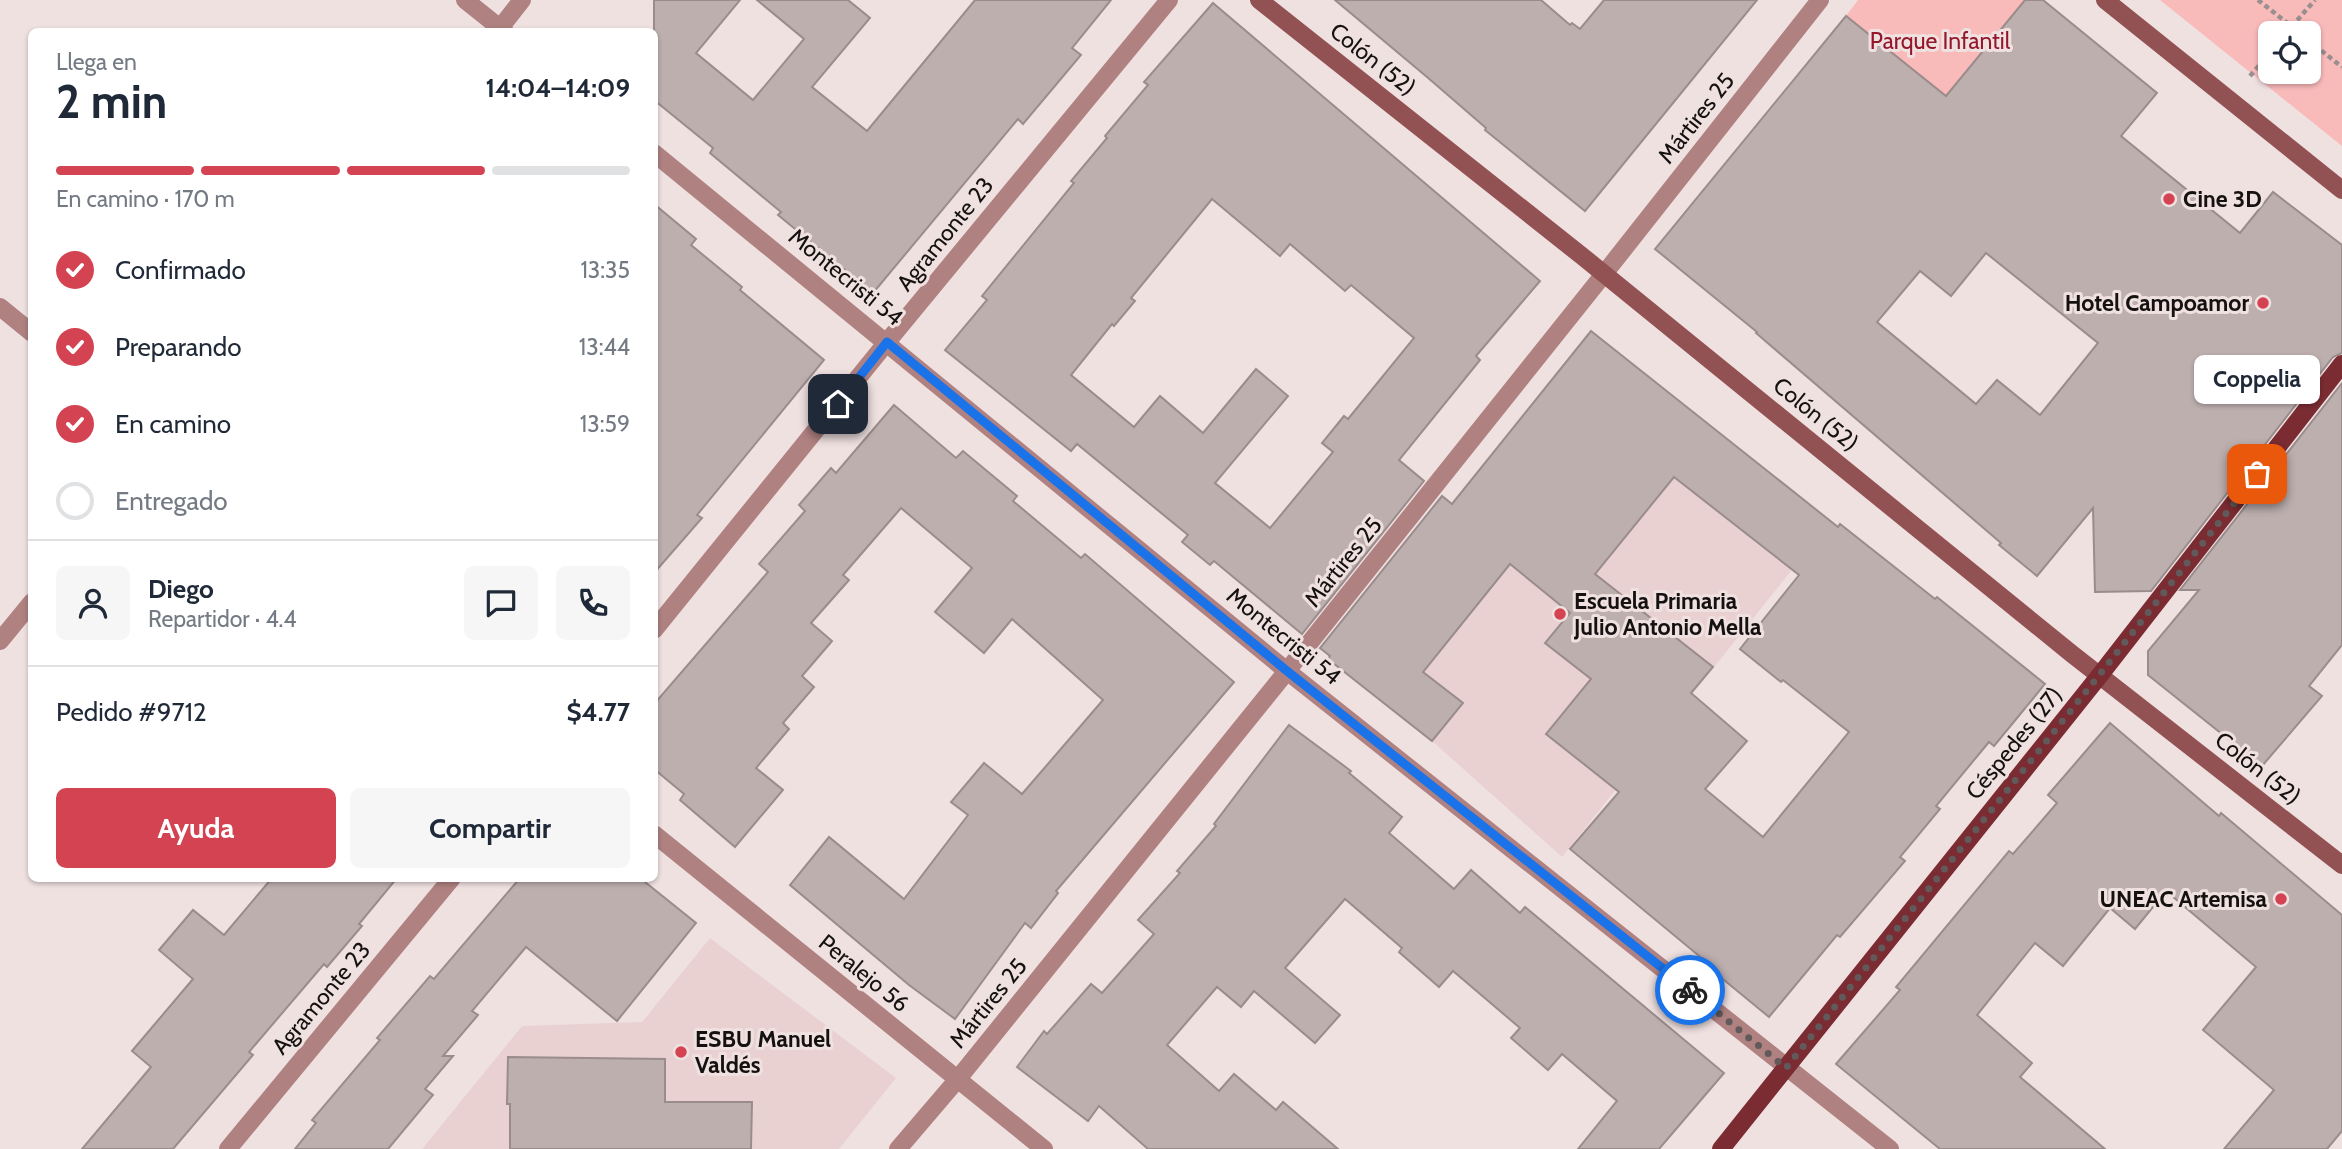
<!DOCTYPE html>
<html lang="es">
<meta charset="utf-8">
<style>
:root{--surface:#fff;--page:#f6f6f7;--text:#1f2937;--muted:#747a83;--line:#e0e1e3;--accent:#d34351}
body{margin:0;font-family:Cabin,sans-serif;background:var(--page);color:var(--text);height:100vh;display:flex;flex-direction:column;font-size:26px;white-space:nowrap}
*{box-sizing:border-box;margin:0}
p{font-size:23px;color:var(--muted)}
.icon{flex:none;width:38px;height:38px;fill:none;stroke:currentColor;stroke-width:2;stroke-linecap:round;stroke-linejoin:round}
.map{position:relative;flex:1;overflow:hidden}
.side{position:absolute;left:28px;top:28px;width:630px;height:854px;display:flex;flex-direction:column;background:var(--surface);border-radius:10px;box-shadow:0 2px 5px #0004}
.side>*{flex:none}
.controls{position:absolute;left:2258px;top:21px;display:grid;gap:14px}
.controls a{display:grid;place-items:center;width:63px;height:63px;border-radius:10px;background:var(--surface);box-shadow:0 2px 5px #0004;font-size:35px}
.pin{position:absolute;display:grid;place-items:center;width:60px;height:60px;color:#fff;margin:-30px;border-radius:14px;box-shadow:0 4px 10px #0006}
.courier{position:absolute;display:grid;place-items:center;width:70px;height:70px;margin:-35px;border:5px solid #1a73e8;border-radius:50%;background:#fff;color:#222;box-shadow:0 2px 9px #0007}
.bubble{position:absolute;height:49px;border-radius:10px;background:var(--surface);box-shadow:0 2px 5px #0004;font-size:23px;font-weight:700;line-height:49px;text-align:center}
.summary em{font-style:normal;font-weight:700}
.summary div{display:flex;flex-direction:column-reverse}
.summary{display:flex;align-items:center;justify-content:space-between;height:119px;padding:0 28px}
h1{font-size:46px;font-weight:700;line-height:52px}
.bar{display:grid;grid-template-columns:repeat(4,1fr);gap:10px 7px;align-content:center;height:84px;padding:0 28px}
.bar i{height:9px;border-radius:5px;background:var(--line)}
.bar .selected{background:var(--accent)}
.bar p{grid-column:span 4}
.line{display:flex;align-items:center;gap:18px;padding:0 28px;border-top:2px solid var(--line)}
.line div{flex:1}
.round{display:grid;place-items:center;flex:none;width:74px;height:74px;border-radius:10px;background:var(--page)}
ol{padding:0 28px;list-style:none}
li{display:flex;align-items:center;gap:21px;height:77px}
li p{margin-inline-start:auto}
li .icon{padding:7px;border-radius:50%;background:var(--accent);color:#fff;stroke-width:4}
li:last-child{color:var(--muted)}
li i{width:38px;height:38px;border:4px solid var(--line);border-radius:50%}
.button{display:flex;gap:14px;margin-top:auto;padding:14px 28px}
.button a{flex:1;height:80px;border-radius:10px;background:var(--accent);color:#fff;font-size:28px;font-weight:700;line-height:80px;text-align:center}
.button a+a{background:var(--page);color:var(--text)}
.map>svg:first-child{display:block}
.built{fill:#e9d1d1}
.green{fill:#f9baba;fill-rule:evenodd}
.building{fill:#beafaf;stroke:#998c8b;stroke-width:2;fill-rule:evenodd}
.lines{fill:none;stroke-linecap:round;stroke-linejoin:round}
.path{stroke:#9a8f8f;stroke-width:4.5;stroke-dasharray:5 3.5;stroke-linecap:butt}
.minor{stroke:#b08181;stroke-width:18}
.tertiary{stroke:#b08181;stroke-width:18}
.secondary{stroke:#925152;stroke-width:18}
.primary{stroke:#7a2c32;stroke-width:18}
.done{stroke:#625a5a;stroke-width:7;stroke-dasharray:0 12.6}
.route{stroke:#1a73e8;stroke-width:9}
.poi-dot{fill:#d34351;stroke:#f0e1e1;stroke-width:2.5}
.labels{text-anchor:middle;stroke-width:6;stroke-linejoin:round;paint-order:stroke}
.park-label{font-size:23px;fill:#94172c;stroke:#f0e1e1}
.street-label{font-size:23px;fill:#161111;stroke:#f0e1e1}
.poi-label{font-size:23px;font-weight:bold;fill:#161111;stroke:#f0e1e1;text-anchor:start}
</style>
<div class="map">
<svg width="2342" height="1149" viewBox="0 0 2342 1149">
<rect width="100%" height="100%" fill="#f0e1e1"/>
<!-- built -->
<g class="built">
<path d="M1591,331L1831,521L1562,857L1432,741L1328,659Z"/>
<path d="M710,938L896,1078L839,1149H422L522,1026L642,1022Z"/>
</g>
<!-- green -->
<g class="green">
<path d="M1858,0H2025L1946,97L1846,16Z"/>
<path d="M2160,0H2342V146ZM2308,33V72H2270V33Z"/>
</g>
<!-- building -->
<g class="building">
<path d="M654,0H740L696,53L753,100L804,39L757,0H848L870,18L812,87L867,131L975,0H1111L1072,48L1081,55L1023,124L1018,119L873,293L778,215L781,212L710,153L713,148L654,100Z"/>
<path d="M1335,0H1541L1570,25L1572,23L1580,29L1604,0H1757L1585,211L1485,130L1486,128L1427,77Z"/>
<path d="M2025,0H2043L2157,93L2121,136L2240,233L2273,192L2342,245V353L2333,357L2151,591L2095,592L2093,508L2037,576L1999,545L2001,543L1756,333L1757,332L1655,249L1846,16L1946,96ZM1986,253L2098,343L2040,415L1997,380L1976,404L1877,322L1920,271L1951,296Z"/>
<path d="M1213,3L1540,281L1476,356L1480,360L1399,460L1424,481L1302,634L1214,561L1210,565L1182,542L1188,535L1077,444L1071,451L945,350L987,300L982,296L1074,183L1071,181L1107,138L1105,136L1148,85L1144,82ZM1212,199L1280,256L1290,244L1345,291L1351,285L1414,338L1348,419L1344,416L1322,443L1333,452L1270,528L1215,483L1288,396L1256,369L1203,433L1160,396L1134,427L1071,375L1112,324L1114,326L1135,301L1131,298Z"/>
<path d="M654,204L696,239L691,245L742,287L740,290L824,360L697,515L702,518L654,573Z"/>
<path d="M1591,331L1838,527L1840,524L1935,599L1937,597L2045,684L1994,746L1989,742L1936,806L1940,809L1900,857L1905,861L1840,937L1837,935L1769,1017L1702,962L1704,960L1570,849L1619,792L1546,734L1591,679L1545,643L1570,613L1510,564L1423,672L1463,703L1432,741L1328,659L1330,656L1320,648L1442,496L1452,504ZM1674,477L1799,575L1740,649L1781,682L1783,680L1849,732L1763,837L1705,789L1747,741L1691,693L1713,667L1595,574Z"/>
<path d="M2342,383V645L2309,686L2322,696L2262,766L2148,675V651L2199,590H2180Z"/>
<path d="M894,405L956,458L963,451L1017,496L1013,501L1081,558L1085,554L1234,682L1056,891L1058,893L1031,928L1025,923L955,1019L909,985L790,885L829,837L904,899L968,815L951,802L984,763L1022,794L1103,700L1012,619L984,653L935,612L972,568L901,508L843,575L849,580L811,623L832,641L802,676L814,687L783,723L789,729L756,768L783,790L735,847L680,800L684,794L654,769V704L768,572L759,564L805,511L799,505L831,468L836,473Z"/>
<path d="M2110,723L2219,816L2221,813L2342,915V1131L2327,1149H2224L2274,1090L2203,1030L2256,967L2166,891L2135,929L2110,908L2063,966L2035,943L1977,1015L2032,1063L2020,1077L2105,1149H1940L1836,1064L1900,990L1896,987L2009,851L2013,854L2057,803L2048,795Z"/>
<path d="M1289,725L1351,771L1349,773L1402,817L1389,833L1454,889L1471,870L1520,913L1525,907L1724,1073L1659,1149H1578L1617,1101L1562,1054L1548,1070L1511,1038L1520,1028L1453,971L1439,987L1399,952L1402,948L1345,899L1285,968L1340,1015L1315,1043L1254,991L1241,1007L1217,987L1167,1045L1219,1091L1234,1074L1276,1110L1283,1102L1338,1149H1148L1099,1106L1088,1121L1017,1067L1044,1031L1047,1034L1091,984L1102,993L1154,934L1138,920L1180,873L1177,871L1216,826L1214,824Z"/>
<path d="M272,878H397L359,924L362,926L327,967L324,964L249,1052L253,1055L173,1149H82L151,1067L132,1051L193,979L159,950L193,910L224,935Z"/>
<path d="M520,878H640L696,923L617,1021L526,947L472,1011L478,1015L443,1056H453L425,1089L433,1095L388,1149H295L316,1123L312,1120L380,1040L377,1038L430,976L434,979Z"/>
<path d="M508,1057L665,1059V1102H752L751,1149H510V1104H507Z"/>
</g>
<g class="lines">
<!-- path -->
<g class="path">
<path d="M2258,0L2300,33"/>
<path d="M2286,33L2315,0"/>
<path d="M2308,40L2342,67"/>
<path d="M2250,76L2270,53"/>
</g>
<!-- minor -->
<g class="minor">
<path d="M465,0L505,32"/>
<path d="M497,32L522,0"/>
<path d="M654,153L1287,671L1890,1149"/>
<path d="M0,307L32,333"/>
<path d="M654,630L887,342L1169,0"/>
<path d="M0,641L32,602"/>
<path d="M654,834L1044,1149"/>
<path d="M228,1149L452,878"/>
<path d="M898,1149L957,1080L1287,671L1604,274"/>
</g>
<!-- tertiary -->
<path class="tertiary" d="M1604,274L1820,0"/>
<!-- secondary -->
<g class="secondary">
<path d="M1259,0L1582,256L2072,654L2342,865"/>
<path d="M2105,0L2342,190"/>
</g>
<!-- primary -->
<path class="primary" d="M1721,1149L2100,675L2342,364"/>
</g>
<g class="lines">
<!-- done -->
<path class="done" d="M1690,990L1786,1068L2100,674L2257,474"/>
<!-- route -->
<path class="route" d="M838,404L887,342L1287,671L1690,990"/>
</g>
<!-- markers -->
<g class="poi-dot">
<circle cx="2169" cy="199" r="7"/>
<circle cx="2263" cy="303" r="7"/>
<circle cx="1560" cy="614" r="7"/>
<circle cx="2281" cy="899" r="7"/>
<circle cx="681" cy="1052" r="7"/>
</g>
<g class="labels">
<!-- park labels -->
<g class="park-label">
<text x="1940" y="49">Parque Infantil</text>
</g>
<!-- street labels -->
<g class="street-label">
<text transform="translate(1373 59) rotate(38)" y="8">Colón (52)</text>
<text transform="translate(1696 118) rotate(-52)" y="8">Mártires 25</text>
<text transform="translate(945 234) rotate(-51)" y="8">Agramonte 23</text>
<text transform="translate(846 277) rotate(39)" y="8">Montecristi 54</text>
<text transform="translate(1816 414) rotate(39)" y="8">Colón (52)</text>
<text transform="translate(1343 562) rotate(-51)" y="8">Mártires 25</text>
<text transform="translate(1284 636) rotate(39)" y="8">Montecristi 54</text>
<text transform="translate(2014 743) rotate(-51)" y="8">Céspedes (27)</text>
<text transform="translate(2258 768) rotate(38)" y="8">Colón (52)</text>
<text transform="translate(864 973) rotate(39)" y="8">Peralejo 56</text>
<text transform="translate(321 998) rotate(-50)" y="8">Agramonte 23</text>
<text transform="translate(988 1003) rotate(-51)" y="8">Mártires 25</text>
</g>
<!-- poi labels -->
<g class="poi-label">
<text x="2183" y="207">Cine 3D</text>
<text x="2249" y="311" text-anchor="end">Hotel Campoamor</text>
<text x="1574" y="609">Escuela Primaria<tspan x="1574" dy="26">Julio Antonio Mella</tspan></text>
<text x="2267" y="907" text-anchor="end">UNEAC Artemisa</text>
<text x="695" y="1047">ESBU Manuel<tspan x="695" dy="26">Valdés</tspan></text>
</g>
</g>
</svg>
<div class="controls">
<a><svg class="icon" aria-label="locate" viewBox="0 0 24 24"><circle cx="12" cy="12" r="6"/><path d="M12 2v4M12 18v4M2 12h4M18 12h4"/></svg></a>
</div>
<div class="pin" style="left:2257px;top:474px;background:#ea580c"><svg class="icon" aria-label="bag" viewBox="0 0 24 24"><path d="M5 8h14l-1 12H6zM9 8a3 3 0 0 1 6 0"/></svg></div>
<div class="pin" style="left:838px;top:404px;background:#1f2937"><svg class="icon" aria-label="home" viewBox="0 0 24 24"><path d="M3 11l9-7 9 7M6 9v11h12V9"/></svg></div>
<div class="courier" style="left:1690px;top:990px"><svg class="icon" aria-label="bike" viewBox="0 0 24 24"><circle cx="6" cy="16" r="4"/><circle cx="18" cy="16" r="4"/><path d="M6 16l4-8h5l3 8M10 8l3 8H6M13 5h3"/></svg></div>
<div class="bubble" style="left:2194px;top:355px;width:126px">Coppelia</div>
<section class="side">
<div class="summary"><div><h1>2 min</h1><p>Llega en</p></div><em>14:04–14:09</em></div>
<div class="bar"><i class="selected"></i><i class="selected"></i><i class="selected"></i><i></i><p>En camino · 170 m</p></div>
<ol>
<li><svg class="icon" aria-label="check" viewBox="0 0 24 24"><path d="M5 12l5 5 9-10"/></svg>Confirmado<p>13:35</p></li>
<li><svg class="icon" aria-label="check" viewBox="0 0 24 24"><path d="M5 12l5 5 9-10"/></svg>Preparando<p>13:44</p></li>
<li><svg class="icon" aria-label="check" viewBox="0 0 24 24"><path d="M5 12l5 5 9-10"/></svg>En camino<p>13:59</p></li>
<li><i></i>Entregado</li>
</ol>
<div class="line" style="height:126px"><a class="round"><svg class="icon" aria-label="person" viewBox="0 0 24 24"><circle cx="12" cy="8" r="4"/><path d="M4 21q1-7 8-7t8 7"/></svg></a><div><b>Diego</b><p>Repartidor · 4.4</p></div><a class="round"><svg class="icon" aria-label="chat" viewBox="0 0 24 24"><path d="M4 5h16v11H9l-5 4z"/></svg></a><a class="round"><svg class="icon" aria-label="phone" viewBox="0 0 24 24"><path d="M5 4h4l2 5-3 2q2 4 5 5l2-3 5 2v4C11 20 4 13 5 4z"/></svg></a></div>
<div class="line" style="height:91px"><div>Pedido #9712</div><b>$4.77</b></div>
<div class="button"><a>Ayuda</a><a>Compartir</a></div>
</section>
</div>
